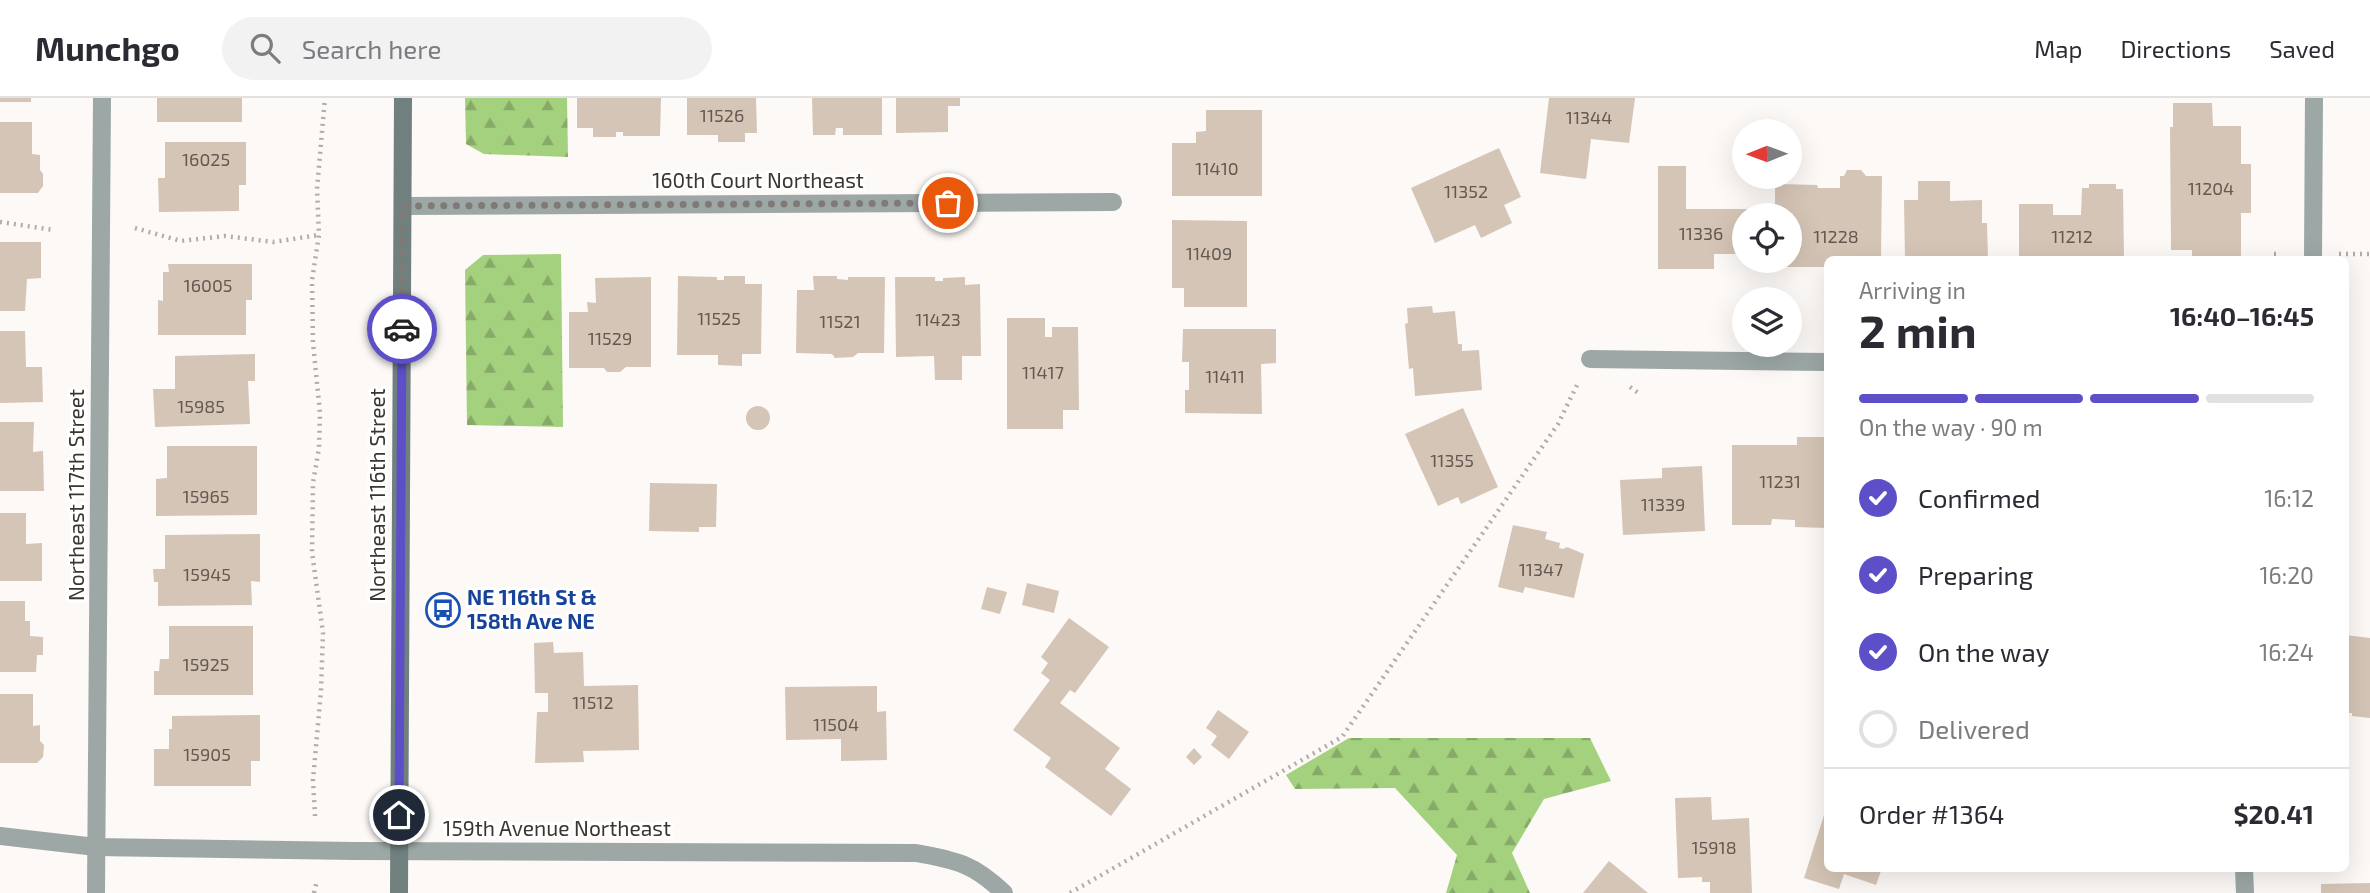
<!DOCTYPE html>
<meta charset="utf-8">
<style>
:root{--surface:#fff;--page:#f2f2f3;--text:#2b2b33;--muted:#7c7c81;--line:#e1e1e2;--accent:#5c4fc7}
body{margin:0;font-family:"Exo 2",sans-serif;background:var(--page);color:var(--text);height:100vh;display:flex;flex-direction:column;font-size:26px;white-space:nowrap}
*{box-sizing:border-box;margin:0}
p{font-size:23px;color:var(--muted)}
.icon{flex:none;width:38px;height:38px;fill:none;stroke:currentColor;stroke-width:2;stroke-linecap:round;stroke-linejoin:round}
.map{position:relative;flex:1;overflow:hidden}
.sheet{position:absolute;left:1824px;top:158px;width:525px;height:616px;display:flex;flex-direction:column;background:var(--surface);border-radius:10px;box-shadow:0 7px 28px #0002}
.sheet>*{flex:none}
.needle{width:46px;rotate:269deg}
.controls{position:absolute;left:1732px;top:21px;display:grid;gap:14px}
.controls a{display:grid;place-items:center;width:70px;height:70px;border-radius:50%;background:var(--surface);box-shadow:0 7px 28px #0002;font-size:35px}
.pin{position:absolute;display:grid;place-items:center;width:60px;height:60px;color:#fff;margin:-30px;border:4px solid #fff;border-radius:50%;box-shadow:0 2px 7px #0007}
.courier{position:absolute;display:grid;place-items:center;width:70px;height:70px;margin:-35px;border:5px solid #5c4fc7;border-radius:50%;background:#fff;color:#222;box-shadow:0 2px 9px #0007}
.head em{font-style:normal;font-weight:700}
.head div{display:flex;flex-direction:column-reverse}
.head{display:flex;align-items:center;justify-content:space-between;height:119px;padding:0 35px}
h1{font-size:46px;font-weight:700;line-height:52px}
.bar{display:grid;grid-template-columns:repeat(4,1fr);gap:10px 7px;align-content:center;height:84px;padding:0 35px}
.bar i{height:9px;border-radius:5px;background:var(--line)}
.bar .selected{background:var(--accent)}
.bar p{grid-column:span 4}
.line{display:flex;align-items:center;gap:18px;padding:0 35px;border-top:2px solid var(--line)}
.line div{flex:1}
ol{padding:0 35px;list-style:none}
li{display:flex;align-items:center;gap:21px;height:77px}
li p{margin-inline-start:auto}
li .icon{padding:7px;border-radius:50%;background:var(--accent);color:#fff;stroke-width:4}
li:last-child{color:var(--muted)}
li i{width:38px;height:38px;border:4px solid var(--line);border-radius:50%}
header{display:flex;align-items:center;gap:42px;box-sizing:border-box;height:98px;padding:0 35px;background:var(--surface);border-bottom:2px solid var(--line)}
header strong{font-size:33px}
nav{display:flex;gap:38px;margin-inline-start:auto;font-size:24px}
.search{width:490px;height:63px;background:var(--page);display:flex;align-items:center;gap:18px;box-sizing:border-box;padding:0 24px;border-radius:38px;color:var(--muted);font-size:26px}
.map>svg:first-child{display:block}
.forest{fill:url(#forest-firs)}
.building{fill:#d5c5b6}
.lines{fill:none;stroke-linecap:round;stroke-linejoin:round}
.path{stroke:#b0aca8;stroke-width:4.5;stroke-dasharray:2 5;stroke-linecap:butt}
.street{stroke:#9ca7a6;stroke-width:18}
.secondary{stroke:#70807f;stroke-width:18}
.done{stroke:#7f7a75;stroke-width:7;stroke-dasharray:0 12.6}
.route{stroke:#5c4fc7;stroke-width:9}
.labels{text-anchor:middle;stroke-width:6;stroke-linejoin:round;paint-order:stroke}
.number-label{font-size:18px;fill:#625951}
.street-label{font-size:21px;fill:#3b352f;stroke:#fff}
.transit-label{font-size:21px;font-weight:bold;fill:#164399;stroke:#fff;text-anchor:start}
</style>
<header>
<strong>Munchgo</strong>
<div class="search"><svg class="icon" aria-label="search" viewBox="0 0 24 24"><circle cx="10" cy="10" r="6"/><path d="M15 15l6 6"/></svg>Search here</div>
<nav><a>Map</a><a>Directions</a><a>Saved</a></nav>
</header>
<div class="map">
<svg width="2370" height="795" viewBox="0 0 2370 795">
<defs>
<pattern id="forest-firs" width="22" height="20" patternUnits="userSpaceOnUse" patternTransform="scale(1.75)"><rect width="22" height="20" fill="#a4d17e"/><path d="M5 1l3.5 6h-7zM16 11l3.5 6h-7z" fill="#87aa68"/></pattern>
</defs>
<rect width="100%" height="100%" fill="#fcf9f6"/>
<!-- forest -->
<g class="forest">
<path d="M465,0H567L568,59L484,56L466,46Z"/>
<path d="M561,156L563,329L467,327L465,172L483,157Z"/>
<path d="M1349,640H1590L1611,683L1544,701L1512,755L1530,795H1446L1457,757L1395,690L1295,691L1286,677Z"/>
</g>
<!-- building -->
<g class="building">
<rect x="0" y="0" width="31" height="4"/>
<rect x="157" y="0" width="85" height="24"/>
<path d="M577,0H661L660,38H623V34H616V39H593V30H577Z"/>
<path d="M687,0H756L757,35H745V44H718V37H687Z"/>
<path d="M812,0H882V37H843V30H836L835,37H813Z"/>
<path d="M896,0H960V8H948V34L896,35Z"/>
<path d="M1549,0H1635L1629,45L1591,41L1586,81L1540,75Z"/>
<path d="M2173,5H2212L2213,28H2241V66H2251V115H2241V161H2192V152H2171L2170,29H2173Z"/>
<path d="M1206,12H1262V98H1172V45H1196V34L1206,33Z"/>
<path d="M0,24H32V56L40,57V72L43,76V88L38,95H0Z"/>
<path d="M165,44H246V87H239V113L159,114L158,80H165Z"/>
<path d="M1499,50L1521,99L1504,107L1512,125L1481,140L1475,127L1435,145L1411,90Z"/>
<path d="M1658,68H1686V111H1749V117H1745V156H1714V171H1658Z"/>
<path d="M1847,72H1861L1866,78H1882L1881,161H1827V169H1774V163H1790V117H1775V86L1817,87L1818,90H1840V78H1844Z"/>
<path d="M1918,83H1950V103L1982,102V125H1987L1988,161H1905L1904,102H1918Z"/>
<path d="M2089,86H2116V91H2123L2124,161H2019V106H2053V117H2081L2082,90H2089Z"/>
<path d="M1172,122L1247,123V209H1184V190H1172Z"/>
<path d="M0,144H41V180L27,181L25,213H0Z"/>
<path d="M168,166H252V202H246V237H158V202L163,203V174H169Z"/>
<path d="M678,178L717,179V182H724V178H745V186H762L761,256H742V268L718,267V257H677Z"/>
<path d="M813,178H837V181L848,182V179H885L884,255H858L853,259L835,260L832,256L796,255L797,192H814Z"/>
<path d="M651,179V269H626L620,274H607L604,270H569V214H588L587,204L596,205L595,180Z"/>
<path d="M895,179H935V183H943V180L965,179V187L980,186L981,258H962V282H935L934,258L896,259Z"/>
<path d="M1432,208L1433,215L1455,213L1458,246H1462V253L1479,252L1482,292L1415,298L1413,270L1409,271L1405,226L1408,225L1407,210Z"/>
<path d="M1007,220H1045V239H1052V229H1078L1079,312H1063V331H1007Z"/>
<path d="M1183,231H1276V265L1261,266L1262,316L1185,315V292H1189V264H1182Z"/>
<path d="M0,233H25L26,269H42L43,304L0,305Z"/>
<path d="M255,256V283H248L250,326L155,329L153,291H175V258Z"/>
<circle cx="758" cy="320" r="12"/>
<path d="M1463,310L1498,389L1461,406L1458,399L1438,408L1405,336Z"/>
<path d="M0,324H34L33,354L43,353L44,393H0Z"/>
<path d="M1797,339H1827V430L1795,429V422L1772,421L1771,427H1732V347H1797Z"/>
<path d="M167,348H257V417L156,418V381L167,380Z"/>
<path d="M1702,368L1705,433L1623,437L1620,382L1662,380V370Z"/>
<path d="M650,385L717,386L716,429H699V434L649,433Z"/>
<path d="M0,415H26V446L42,445V483H0Z"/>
<path d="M1513,427L1547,434L1545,441L1560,445L1559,450L1563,451L1567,449L1584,456L1574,500L1525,489L1523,495L1498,489Z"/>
<path d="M260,436V484L251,483L252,507L158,508V484H154L153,471H165V437Z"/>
<path d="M1027,485L1059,493L1054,515L1022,507Z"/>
<path d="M987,489L1007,494L1000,516L981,511Z"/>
<path d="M0,503H25V523H30V538L43,539V557H37L36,574H0Z"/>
<path d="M1069,520L1109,549L1075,595L1070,592L1060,605L1120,650L1105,671L1131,691L1111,718L1045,669L1051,660L1013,632L1050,582L1041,575L1048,565L1041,559Z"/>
<path d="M169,528H253V597H154V573H159L160,561H169Z"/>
<path d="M2345,537L2370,540V620L2352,618V615H2345Z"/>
<path d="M553,544L554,555L583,554L584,588L638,587L639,652L583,653L584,664L535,665L537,614H548V595H535L534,545Z"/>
<path d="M877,588V614L886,613L887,662L841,663V641L786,642L785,589Z"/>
<path d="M0,596H33V628L40,627V643L44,647L43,659L37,665H0Z"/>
<path d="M1218,612L1249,634L1229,661L1211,647L1217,638L1206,630Z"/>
<path d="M260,617V663H251V688H154V651H169V631H172V618Z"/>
<path d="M1194,650L1202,659L1194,667L1186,659Z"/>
<path d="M1711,699L1712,722L1749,720L1752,795H1710V784H1702V779L1678,780L1675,700Z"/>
<path d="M1824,717L1827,718V770H1882L1876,787L1844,776L1839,791L1804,780Z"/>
<path d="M1609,763L1648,795H1583Z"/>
<path d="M2370,785V795H2321V786Z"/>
</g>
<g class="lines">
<!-- path -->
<g class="path">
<path d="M0,124L54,132"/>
<path d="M135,130L181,143L225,138L273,144L319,137"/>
<path d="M2274,156H2281"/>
<path d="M2339,156H2370"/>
<path d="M1630,289L1641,297"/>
<path d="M315,718L313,682L321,593L323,535L312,454L313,385L319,350L320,315L313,245L312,182L319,137L317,91L325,0"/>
<path d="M314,795L317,782"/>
<path d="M1070,795L1342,639L1558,326L1579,283"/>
</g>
<!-- street -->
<g class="street">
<path d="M403,108L1113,104"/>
<path d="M2313,161L2314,0"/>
<path d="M1590,261L1827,264"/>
<path d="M0,738L96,749L354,753L916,755C956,762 974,766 1004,795"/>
<path d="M2244,770L2245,795"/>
<path d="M96,795L102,0"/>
</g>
<!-- secondary -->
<path class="secondary" d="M399,795L403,0"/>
</g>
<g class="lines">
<!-- done -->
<path class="done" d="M402,231L403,108L948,105"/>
<!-- route -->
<path class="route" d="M399,717L402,231"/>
</g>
<!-- icons -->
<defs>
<g id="bus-ring" transform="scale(1.75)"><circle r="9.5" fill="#fff" stroke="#1a4fb4" stroke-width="1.5"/><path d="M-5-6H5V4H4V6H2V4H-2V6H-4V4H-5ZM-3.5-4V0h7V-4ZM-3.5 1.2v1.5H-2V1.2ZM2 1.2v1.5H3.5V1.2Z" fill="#1a4fb4"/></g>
</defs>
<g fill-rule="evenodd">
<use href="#bus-ring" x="443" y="512"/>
</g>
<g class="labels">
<!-- number labels -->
<g class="number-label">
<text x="722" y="24">11526</text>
<text x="1589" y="26">11344</text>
<text x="206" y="68">16025</text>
<text x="1217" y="77">11410</text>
<text x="2211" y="97">11204</text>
<text x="1466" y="100">11352</text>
<text x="1701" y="142">11336</text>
<text x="1836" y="145">11228</text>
<text x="2072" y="145">11212</text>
<text x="1209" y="162">11409</text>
<text x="208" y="194">16005</text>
<text x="719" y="227">11525</text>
<text x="938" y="228">11423</text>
<text x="840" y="230">11521</text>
<text x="610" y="247">11529</text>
<text x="1043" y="281">11417</text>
<text x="1225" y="285">11411</text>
<text x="201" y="315">15985</text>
<text x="1452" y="369">11355</text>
<text x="1780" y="390">11231</text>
<text x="206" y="405">15965</text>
<text x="1663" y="413">11339</text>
<text x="1541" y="478">11347</text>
<text x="207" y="483">15945</text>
<text x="206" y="573">15925</text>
<text x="593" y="611">11512</text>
<text x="836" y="633">11504</text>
<text x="207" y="663">15905</text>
<text x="1714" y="756">15918</text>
</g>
<!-- street labels -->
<g class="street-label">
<text x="758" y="90">160th Court Northeast</text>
<text transform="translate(77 397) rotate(-90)" y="7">Northeast 117th Street</text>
<text transform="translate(378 397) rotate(-90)" y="7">Northeast 116th Street</text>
<text x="557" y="738">159th Avenue Northeast</text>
</g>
<!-- transit labels -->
<g class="transit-label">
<text x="467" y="507">NE 116th St &amp;<tspan x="467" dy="24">158th Ave NE</tspan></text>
</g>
</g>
</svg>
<div class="controls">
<a><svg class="needle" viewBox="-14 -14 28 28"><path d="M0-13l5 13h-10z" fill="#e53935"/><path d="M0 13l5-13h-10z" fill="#7c7c81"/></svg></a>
<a><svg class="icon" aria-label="locate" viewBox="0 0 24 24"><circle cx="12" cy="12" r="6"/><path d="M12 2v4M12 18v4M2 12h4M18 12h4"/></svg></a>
<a><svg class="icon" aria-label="layers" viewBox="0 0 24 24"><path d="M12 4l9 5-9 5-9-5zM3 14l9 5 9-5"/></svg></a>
</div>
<div class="pin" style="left:948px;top:105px;background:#ea580c"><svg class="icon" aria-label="bag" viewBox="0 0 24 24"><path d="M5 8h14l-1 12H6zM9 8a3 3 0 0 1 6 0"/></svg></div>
<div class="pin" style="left:399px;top:717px;background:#1f2937"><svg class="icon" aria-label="home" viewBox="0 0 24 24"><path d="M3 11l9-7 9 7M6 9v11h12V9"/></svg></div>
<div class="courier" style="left:402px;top:231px"><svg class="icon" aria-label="car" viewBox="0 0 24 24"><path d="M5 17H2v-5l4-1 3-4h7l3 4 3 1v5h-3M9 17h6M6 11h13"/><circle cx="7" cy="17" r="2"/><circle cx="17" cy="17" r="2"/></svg></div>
<section class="sheet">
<div class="head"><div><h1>2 min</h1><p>Arriving in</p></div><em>16:40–16:45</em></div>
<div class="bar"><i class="selected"></i><i class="selected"></i><i class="selected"></i><i></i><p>On the way · 90 m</p></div>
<ol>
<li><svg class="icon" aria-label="check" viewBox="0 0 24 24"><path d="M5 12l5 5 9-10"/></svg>Confirmed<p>16:12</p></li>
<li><svg class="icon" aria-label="check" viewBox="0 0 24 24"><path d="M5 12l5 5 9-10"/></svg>Preparing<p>16:20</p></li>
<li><svg class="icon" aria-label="check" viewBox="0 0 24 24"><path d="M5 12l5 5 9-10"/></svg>On the way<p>16:24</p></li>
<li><i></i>Delivered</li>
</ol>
<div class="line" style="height:91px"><div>Order #1364</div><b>$20.41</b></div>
</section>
</div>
